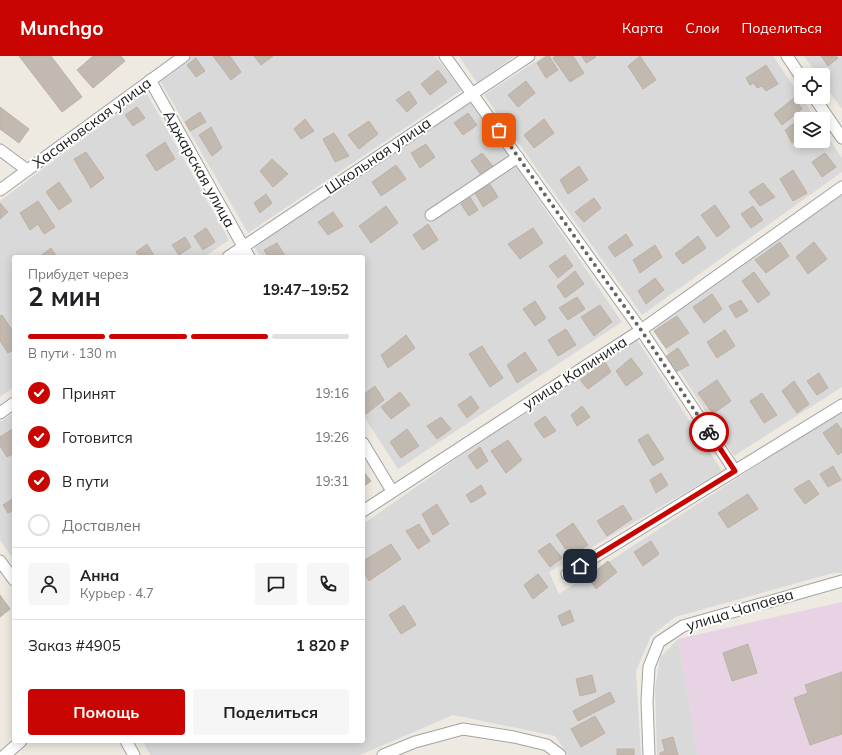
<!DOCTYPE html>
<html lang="ru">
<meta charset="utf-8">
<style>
:root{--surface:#fff;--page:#f6f6f6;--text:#202124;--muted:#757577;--line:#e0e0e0;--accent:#c80500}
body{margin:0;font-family:Mulish,sans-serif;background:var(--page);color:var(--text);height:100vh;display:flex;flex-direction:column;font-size:15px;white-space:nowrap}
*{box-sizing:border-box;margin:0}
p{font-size:13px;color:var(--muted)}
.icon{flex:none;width:22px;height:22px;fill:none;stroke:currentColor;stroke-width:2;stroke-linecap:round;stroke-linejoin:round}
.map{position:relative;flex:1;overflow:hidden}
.drawer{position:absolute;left:12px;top:199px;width:353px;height:488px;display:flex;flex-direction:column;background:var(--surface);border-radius:4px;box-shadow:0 2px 10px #0003}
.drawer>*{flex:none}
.buttons{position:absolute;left:794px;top:12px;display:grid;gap:8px}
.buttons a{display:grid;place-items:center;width:36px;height:36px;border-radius:4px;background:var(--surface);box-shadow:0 2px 10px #0003;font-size:20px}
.pin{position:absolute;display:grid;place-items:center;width:34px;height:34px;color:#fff;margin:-17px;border-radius:8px;box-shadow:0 2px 6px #0006}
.courier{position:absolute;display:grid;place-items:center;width:40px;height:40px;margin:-20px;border:3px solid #c80500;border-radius:50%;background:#fff;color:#222;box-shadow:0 1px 5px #0007}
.headline em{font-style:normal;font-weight:700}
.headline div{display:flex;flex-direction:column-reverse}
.headline{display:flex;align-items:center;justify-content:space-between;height:68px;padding:0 16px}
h1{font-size:26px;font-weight:700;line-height:30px}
.bar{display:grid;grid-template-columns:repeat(4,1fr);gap:6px 4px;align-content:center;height:48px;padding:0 16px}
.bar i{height:5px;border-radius:3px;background:var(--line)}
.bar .active{background:var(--accent)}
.bar p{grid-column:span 4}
.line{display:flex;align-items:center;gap:10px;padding:0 16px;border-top:1px solid var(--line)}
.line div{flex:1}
.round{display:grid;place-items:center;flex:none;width:42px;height:42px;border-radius:4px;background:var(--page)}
ol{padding:0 16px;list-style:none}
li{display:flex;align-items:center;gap:12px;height:44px}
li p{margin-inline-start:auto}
li .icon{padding:4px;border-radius:50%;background:var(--accent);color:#fff;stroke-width:4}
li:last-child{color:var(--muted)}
li i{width:22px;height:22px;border:2px solid var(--line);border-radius:50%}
.action{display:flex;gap:8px;margin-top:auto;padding:8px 16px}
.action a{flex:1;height:46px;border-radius:4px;background:var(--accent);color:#fff;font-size:16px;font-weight:700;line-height:46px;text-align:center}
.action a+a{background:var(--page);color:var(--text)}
header{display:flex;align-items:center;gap:24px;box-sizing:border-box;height:56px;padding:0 20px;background:var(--accent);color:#fff}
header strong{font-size:19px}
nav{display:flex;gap:22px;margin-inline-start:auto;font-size:14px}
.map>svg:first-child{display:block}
.residential{fill:#dad9d9}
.industrial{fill:#e7d3e3}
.building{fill:#c2b9b1;stroke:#bfb1a4}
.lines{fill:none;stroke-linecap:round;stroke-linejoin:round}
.minor-casing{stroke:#a3a3a3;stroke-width:13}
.minor{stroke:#fff;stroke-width:11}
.done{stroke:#666461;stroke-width:4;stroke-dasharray:0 7.2}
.route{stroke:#c80500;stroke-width:5}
.labels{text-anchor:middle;stroke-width:4;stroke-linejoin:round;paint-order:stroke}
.street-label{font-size:15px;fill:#1c1c1c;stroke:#fff}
</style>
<header>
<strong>Munchgo</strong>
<nav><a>Карта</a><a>Слои</a><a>Поделиться</a></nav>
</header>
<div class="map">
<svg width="842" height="699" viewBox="0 0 842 699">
<rect width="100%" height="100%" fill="#eeeae1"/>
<!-- residential -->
<g class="residential">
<path d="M192,0H435L462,34L248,177L159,23Z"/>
<path d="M459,0H515L477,27Z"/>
<path d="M544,0H773L816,63H801V85H823V74L842,102V116L642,259L484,39Z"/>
<path d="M804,0H842V53L823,27V19H818Z"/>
<path d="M146,36L229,184L204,201H14V331L0,341V145Z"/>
<path d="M472,46L622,266L398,413L363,359V201H261L253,189Z"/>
<path d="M842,139V331L734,400L652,272Z"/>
<path d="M634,279L722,415L549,516L559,538L842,354V517H833L675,561L651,580L636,615L641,699H568L555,680L453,659L360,699H150L143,685H363V468Z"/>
<path d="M14,357V504L0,484V366Z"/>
<path d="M678,583L698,699H657L655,633L660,602Z"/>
</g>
<!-- industrial -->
<path class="industrial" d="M842,546V699H698L678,583Z"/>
<!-- building -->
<g class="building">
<path d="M19,0H51L82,41L62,56Z"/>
<path d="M93,0H121L125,5L93,32L77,14Z"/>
<path d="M213,0H230L241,16L231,24Z"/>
<path d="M254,0H273L261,9Z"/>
<path d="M547,0H549L558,14L546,22L537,7Z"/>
<path d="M555,0H573L584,17L570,26L553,2Z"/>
<path d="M582,0H595L596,1L586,7Z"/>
<path d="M640,0L656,24L643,33L628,10Z"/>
<path d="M821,0H836L838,2L828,10Z"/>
<path d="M196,2L205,15L196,21L187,9Z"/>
<path d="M766,9L778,28L766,35L762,30L757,32L754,27L750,29L746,22Z"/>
<path d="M438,14L447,26L430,39L421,28Z"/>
<path d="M526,25L535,37L518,51L508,39Z"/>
<path d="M409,35L417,47L407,56L396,44Z"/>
<path d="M794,42L802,53L782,69L774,58Z"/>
<path d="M0,51L29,73L19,87L0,73Z"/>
<path d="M137,51L145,62L133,70L125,59Z"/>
<path d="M200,56L206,66L190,75L185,66Z"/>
<path d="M468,57L477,69L463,79L454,67Z"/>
<path d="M807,58L810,63H801V81L792,87L785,74Z"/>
<path d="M305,63L314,75L301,83L294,73Z"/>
<path d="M544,63L554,77L534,92L524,79Z"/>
<path d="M369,65L378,78L359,93L348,79Z"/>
<path d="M211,71L222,92L212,100L199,79Z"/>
<path d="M334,77L349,100L335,106L323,83Z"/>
<path d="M165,86L175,103L156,115L146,99Z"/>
<path d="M426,88L435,101L420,112L411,97Z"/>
<path d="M86,96L104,122L91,132L74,103Z"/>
<path d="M482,97L493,110L481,119L471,105Z"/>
<path d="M825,97L836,111L822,121L812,106Z"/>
<path d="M272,103L288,118L273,131L260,115Z"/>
<path d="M396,109L406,123L381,140L372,126Z"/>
<path d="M579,110L588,124L568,138L560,124Z"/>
<path d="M793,114L807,137L793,145L780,123Z"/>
<path d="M488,125L498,141L483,151L474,135Z"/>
<path d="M59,126L72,145L59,154L46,136Z"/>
<path d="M763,127L775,141L760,150L749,136Z"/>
<path d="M266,138L272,147L260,157L254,147Z"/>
<path d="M470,141L478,154L469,160L461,148Z"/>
<path d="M594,142L601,152L584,166L575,156Z"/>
<path d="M38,145L55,171L44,178L38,168L30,174L20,157Z"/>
<path d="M0,147L8,156L0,163Z"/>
<path d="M715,149L730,171L717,181L701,159Z"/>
<path d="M386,150L398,167L371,187L359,170Z"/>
<path d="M753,150L763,164L751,172L741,158Z"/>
<path d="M333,156L343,170L328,179L318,166Z"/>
<path d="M428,168L438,184L423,194L413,179Z"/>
<path d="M206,172L215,186L203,194L194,180Z"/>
<path d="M533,172L543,187L520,203L508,188Z"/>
<path d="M626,178L633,189L615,201L608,191Z"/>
<path d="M698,180L706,192L683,208L675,198Z"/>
<path d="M185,181L191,191L179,199L172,189Z"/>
<path d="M780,186L789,200L766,217L755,204Z"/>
<path d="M814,186L827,203L808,218L796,201Z"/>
<path d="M277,187L286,201H268L264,194Z"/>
<path d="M147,188L155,201H139L136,196Z"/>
<path d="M655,189L662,201L640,217L633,204Z"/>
<path d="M51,192L57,201H39Z"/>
<path d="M565,199L573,210L558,222L549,210Z"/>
<path d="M575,215L584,228L565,242L557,230Z"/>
<path d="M754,216L770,238L758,247L742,225Z"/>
<path d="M655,222L664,234L646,248L638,235Z"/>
<path d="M712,238L722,253L704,267L693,251Z"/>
<path d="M577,241L585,253L568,264L559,252Z"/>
<path d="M741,244L748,255L736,262L729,250Z"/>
<path d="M535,245L546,262L535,270L523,253Z"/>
<path d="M600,249L612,266L594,280L581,261Z"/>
<path d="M2,259L14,277V293L8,297L0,285V260Z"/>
<path d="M677,260L689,277L666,292L654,275Z"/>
<path d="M566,273L576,289L558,300L548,284Z"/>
<path d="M725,274L735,290L717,302L707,286Z"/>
<path d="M406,279L415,292L388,312L381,299Z"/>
<path d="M482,290L503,322L490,331L469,298Z"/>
<path d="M678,292L689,309L676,316L665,301Z"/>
<path d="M525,296L537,314L517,327L507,309Z"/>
<path d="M631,302L643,318L626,330L616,315Z"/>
<path d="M605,306L611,316L588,333L580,324Z"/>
<path d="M819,317L828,332L817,339L807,325Z"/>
<path d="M717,324L731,345L713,358L698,337Z"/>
<path d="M794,325L809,348L797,357L782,335Z"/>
<path d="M375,330L384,344L366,358L363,353V339Z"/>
<path d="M400,336L410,349L391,363L381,351Z"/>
<path d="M762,337L777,359L764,367L750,345Z"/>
<path d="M471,340L479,352L467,362L458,349Z"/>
<path d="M582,350L590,361L577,370L571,359Z"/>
<path d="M545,360L556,375L544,382L534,368Z"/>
<path d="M441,361L451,373L437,383L427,370Z"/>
<path d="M837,367L842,374V396L838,399L823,377Z"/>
<path d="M14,372V397L7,401L0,390V381Z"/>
<path d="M407,373L419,390L401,402L390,386Z"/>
<path d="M648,378L664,403L653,410L638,384Z"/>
<path d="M508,384L522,404L506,417L491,395Z"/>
<path d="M480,391L488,405L477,413L468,400Z"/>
<path d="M833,410L841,424L828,431L820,418Z"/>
<path d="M363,415L371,425L363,431Z"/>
<path d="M661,417L668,429L656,437L650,424Z"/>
<path d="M809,424L819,438L805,448L794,433Z"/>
<path d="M481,429L486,438L471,447L466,439Z"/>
<path d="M748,438L758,453L728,472L718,457Z"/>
<path d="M14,442V454L8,457L3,449Z"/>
<path d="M437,448L449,468L433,479L422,458Z"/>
<path d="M623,449L632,463L607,480L597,465Z"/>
<path d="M573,467L588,489L571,501L556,479Z"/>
<path d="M419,468L430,485L418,493L406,475Z"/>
<path d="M651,485L659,498L643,510L634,496Z"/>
<path d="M550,487L562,502L550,511L538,495Z"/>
<path d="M391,488L401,503L369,525L363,515V505Z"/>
<path d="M608,505L617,516L596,533L588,521Z"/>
<path d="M538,518L548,531L533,543L524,529Z"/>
<path d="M0,539L10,553L0,561Z"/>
<path d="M404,549L416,569L401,578L389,559Z"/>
<path d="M570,554L574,565L562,570L558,560Z"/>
<path d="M748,588L757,617L732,625L723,597Z"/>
<path d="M842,616V678L810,689L794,642L808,637L805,629Z"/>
<path d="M592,619L596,636L580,640L576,623Z"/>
<path d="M610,636L615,646L578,665L573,655Z"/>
<path d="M595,660L605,677L581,691L571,673Z"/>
<path d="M673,681L678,699H660V697L665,695L662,684Z"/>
<rect x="617" y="693" width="17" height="6"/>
</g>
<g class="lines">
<!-- minor casing -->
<g class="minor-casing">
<g id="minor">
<path d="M445,0L641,274L735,415"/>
<path d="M787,0L801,21"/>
<path d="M150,24L249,201"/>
<path d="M814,41L842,82"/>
<path d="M0,94L27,114"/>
<path d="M0,134L184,0"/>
<path d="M431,159L518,101"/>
<path d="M228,201L529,0"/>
<path d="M0,357L14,347"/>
<path d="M363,387L392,435"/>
<path d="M363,455L641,274L842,131"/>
<path d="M0,505L14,524"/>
<path d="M567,518L842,349"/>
<path d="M126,685L134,699"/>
<path d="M5,699L21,685"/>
<path d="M383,699L415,686L463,673L514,681L547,689L560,699"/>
<path d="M649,699L647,645L649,611L659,586L683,570L842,525"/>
</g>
</g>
<!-- minor -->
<use href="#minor" class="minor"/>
</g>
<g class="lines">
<!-- done -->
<path class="done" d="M499,74L641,274L709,376"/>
<!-- route -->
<path class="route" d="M580,510L735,415L709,376"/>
</g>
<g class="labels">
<!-- street labels -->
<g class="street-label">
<text transform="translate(92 67) rotate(-36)" y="5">Хасановская улица</text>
<text transform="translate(378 100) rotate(-34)" y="5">Школьная улица</text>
<text transform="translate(199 113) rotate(61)" y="5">Аджарская улица</text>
<text transform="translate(575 317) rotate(-33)" y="5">улица Калинина</text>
<text transform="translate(740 554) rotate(-17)" y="5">улица Чапаева</text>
</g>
</g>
</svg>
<div class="buttons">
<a><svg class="icon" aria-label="locate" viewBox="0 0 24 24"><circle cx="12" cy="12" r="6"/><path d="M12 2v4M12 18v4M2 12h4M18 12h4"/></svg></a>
<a><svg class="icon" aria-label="layers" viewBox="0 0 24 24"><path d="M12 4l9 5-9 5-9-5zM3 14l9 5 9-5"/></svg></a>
</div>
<div class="pin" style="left:499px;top:74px;background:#ea580c"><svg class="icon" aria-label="bag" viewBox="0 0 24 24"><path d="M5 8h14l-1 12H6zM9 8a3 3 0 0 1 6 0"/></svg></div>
<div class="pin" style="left:580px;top:510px;background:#1f2937"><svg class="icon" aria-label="home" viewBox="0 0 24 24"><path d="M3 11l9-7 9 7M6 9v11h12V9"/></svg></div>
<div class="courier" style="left:709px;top:376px"><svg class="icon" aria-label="bike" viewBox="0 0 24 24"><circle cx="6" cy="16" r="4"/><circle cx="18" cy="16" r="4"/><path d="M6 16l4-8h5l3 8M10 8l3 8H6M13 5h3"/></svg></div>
<section class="drawer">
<div class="headline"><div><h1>2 мин</h1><p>Прибудет через</p></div><em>19:47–19:52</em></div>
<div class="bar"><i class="active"></i><i class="active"></i><i class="active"></i><i></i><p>В пути · 130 m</p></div>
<ol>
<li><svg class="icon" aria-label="check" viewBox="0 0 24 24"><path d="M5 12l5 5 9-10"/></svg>Принят<p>19:16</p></li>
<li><svg class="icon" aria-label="check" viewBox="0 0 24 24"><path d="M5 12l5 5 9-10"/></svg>Готовится<p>19:26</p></li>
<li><svg class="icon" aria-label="check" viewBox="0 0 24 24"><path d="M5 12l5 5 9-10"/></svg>В пути<p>19:31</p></li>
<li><i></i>Доставлен</li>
</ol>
<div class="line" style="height:72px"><a class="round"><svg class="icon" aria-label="person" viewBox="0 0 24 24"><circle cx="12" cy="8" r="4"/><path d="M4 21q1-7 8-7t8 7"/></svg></a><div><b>Анна</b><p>Курьер · 4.7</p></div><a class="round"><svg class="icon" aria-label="chat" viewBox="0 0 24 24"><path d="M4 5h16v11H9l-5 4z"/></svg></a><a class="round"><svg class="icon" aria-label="phone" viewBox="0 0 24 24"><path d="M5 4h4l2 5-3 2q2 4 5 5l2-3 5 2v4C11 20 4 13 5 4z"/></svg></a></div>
<div class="line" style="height:52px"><div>Заказ #4905</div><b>1 820 ₽</b></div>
<div class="action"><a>Помощь</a><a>Поделиться</a></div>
</section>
</div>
